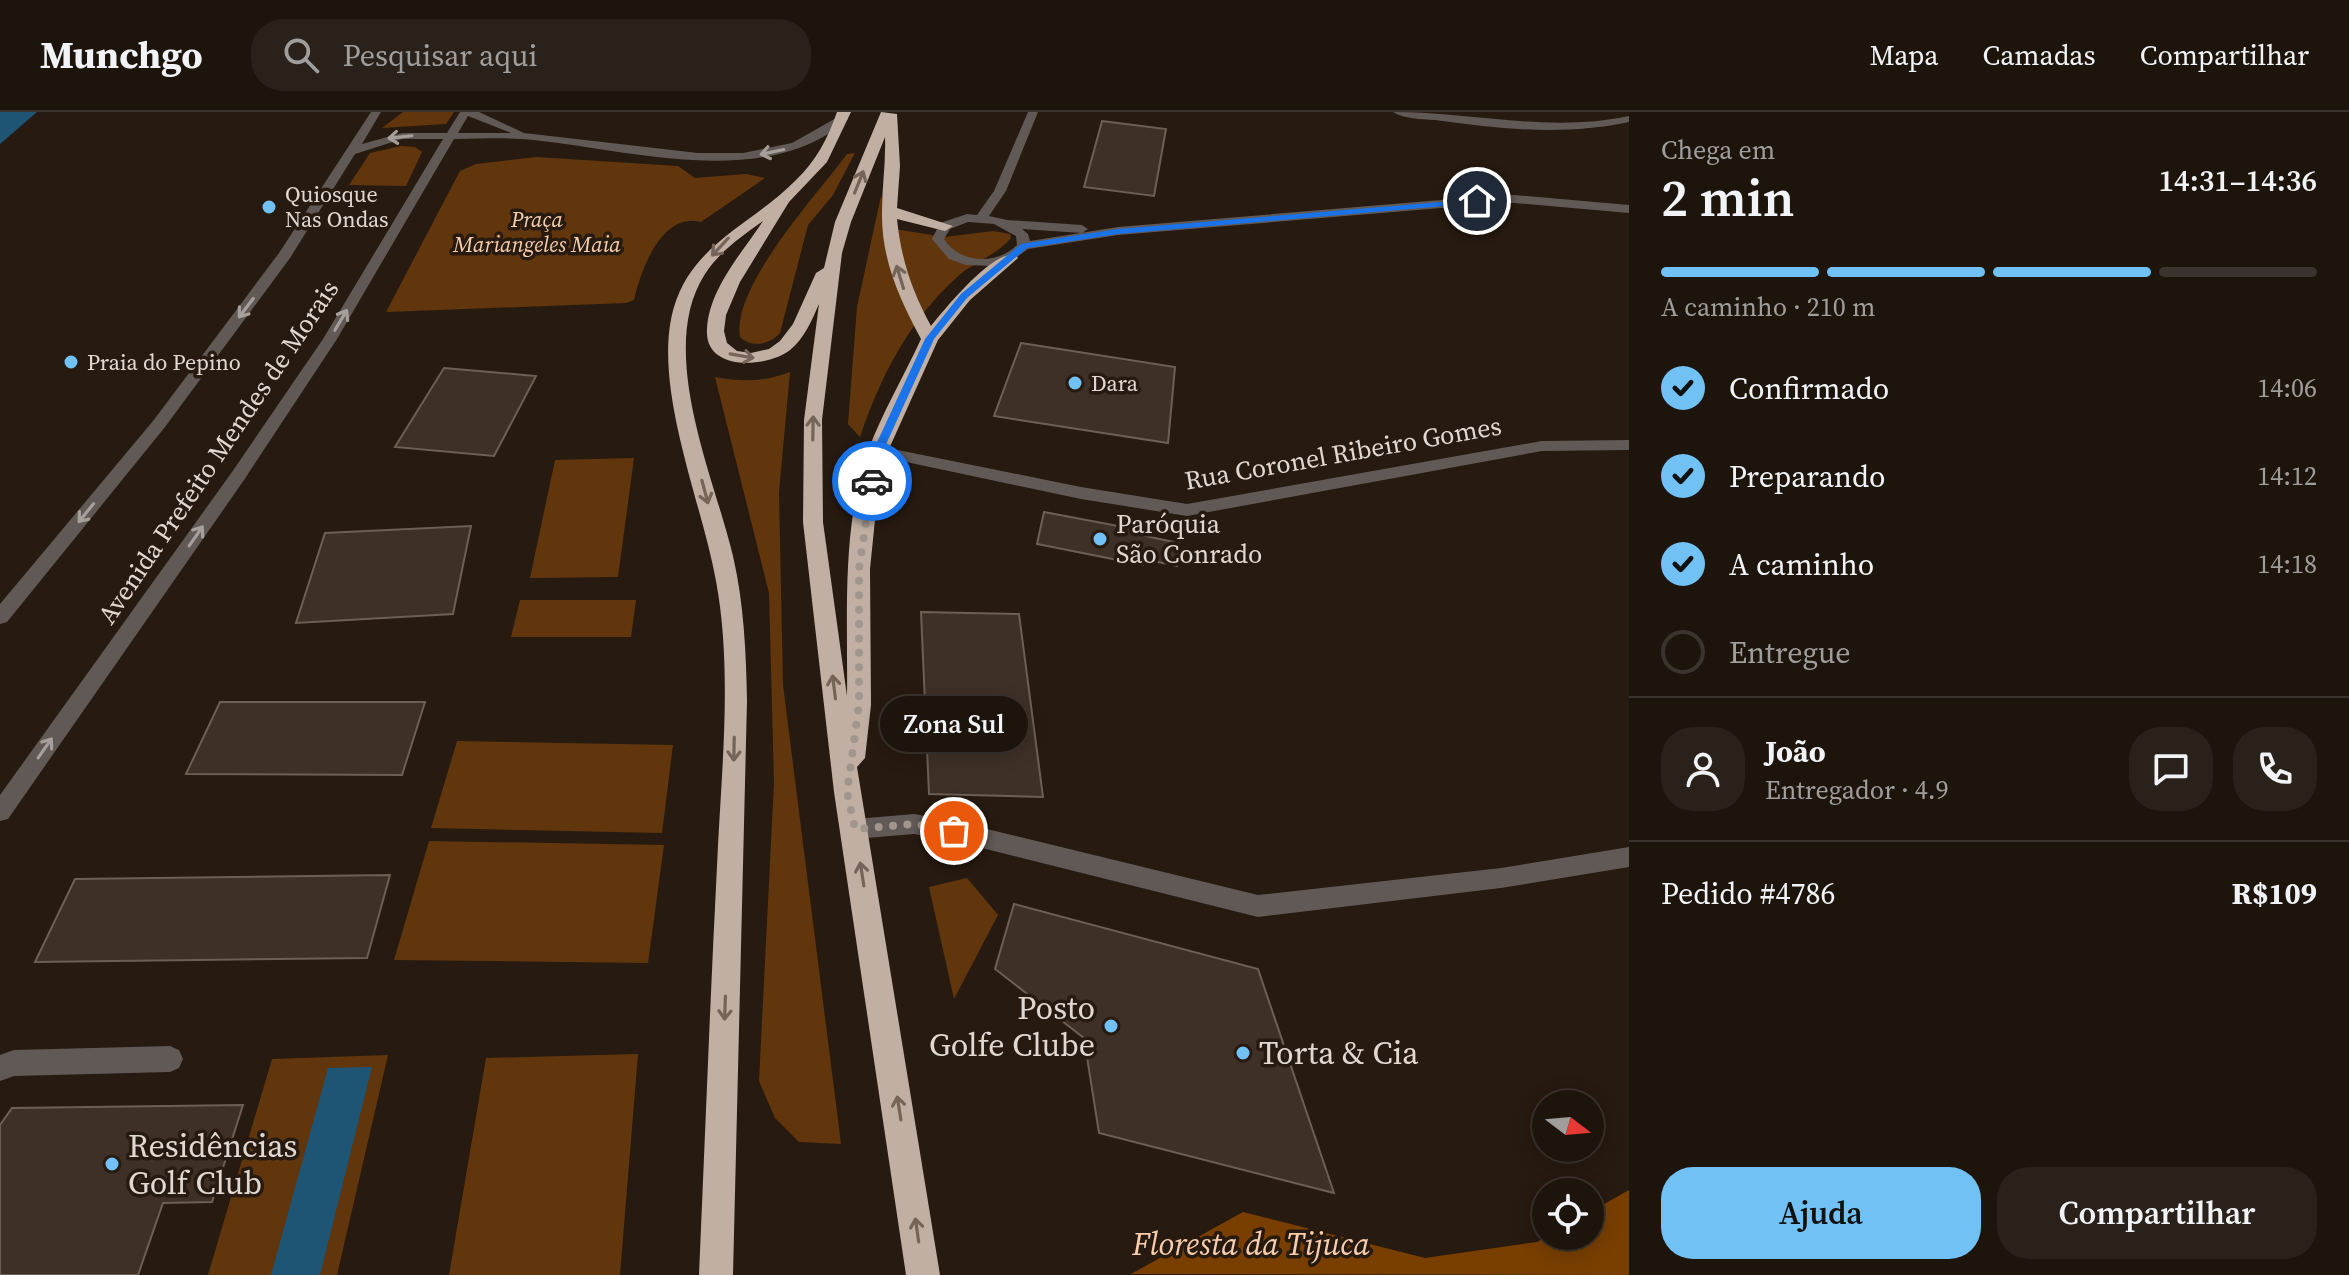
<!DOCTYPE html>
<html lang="pt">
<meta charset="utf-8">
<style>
:root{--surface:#1d140c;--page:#2a211a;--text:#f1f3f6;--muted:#a09e9d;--line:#3b332d;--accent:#72c1f5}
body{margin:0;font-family:"Source Serif 4",serif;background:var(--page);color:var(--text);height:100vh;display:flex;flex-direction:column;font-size:30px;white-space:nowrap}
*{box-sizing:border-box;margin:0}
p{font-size:26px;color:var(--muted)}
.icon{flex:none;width:44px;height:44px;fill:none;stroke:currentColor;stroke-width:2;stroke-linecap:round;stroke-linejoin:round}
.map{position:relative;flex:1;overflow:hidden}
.drawer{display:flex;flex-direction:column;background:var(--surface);width:720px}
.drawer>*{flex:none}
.needle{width:52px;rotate:106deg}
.controls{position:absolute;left:1532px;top:978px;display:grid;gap:16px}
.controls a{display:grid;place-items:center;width:72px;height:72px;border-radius:50%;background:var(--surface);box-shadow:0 4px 20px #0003,0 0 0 2px var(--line);font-size:40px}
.pin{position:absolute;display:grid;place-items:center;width:68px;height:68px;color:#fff;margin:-34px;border:4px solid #fff;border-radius:50%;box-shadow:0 2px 8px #0007}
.courier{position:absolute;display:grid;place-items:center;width:80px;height:80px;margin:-40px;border:6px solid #1a73e8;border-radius:50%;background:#fff;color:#222;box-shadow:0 2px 10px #0007}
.bubble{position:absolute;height:56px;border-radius:28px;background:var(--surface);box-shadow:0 4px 20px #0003,0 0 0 2px var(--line);font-size:26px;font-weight:600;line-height:56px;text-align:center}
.headline em{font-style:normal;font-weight:600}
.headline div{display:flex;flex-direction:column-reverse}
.headline{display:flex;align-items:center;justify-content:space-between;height:136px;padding:0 32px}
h1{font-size:52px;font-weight:600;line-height:60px}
.bar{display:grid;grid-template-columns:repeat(4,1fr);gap:12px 8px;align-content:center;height:96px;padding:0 32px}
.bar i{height:10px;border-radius:6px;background:var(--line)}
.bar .on{background:var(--accent)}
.bar p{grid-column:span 4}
.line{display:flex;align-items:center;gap:20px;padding:0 32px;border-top:2px solid var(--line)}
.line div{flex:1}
.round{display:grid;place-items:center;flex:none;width:84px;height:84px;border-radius:32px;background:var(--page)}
ol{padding:0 32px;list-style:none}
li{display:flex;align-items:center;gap:24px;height:88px}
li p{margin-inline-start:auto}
li .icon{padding:8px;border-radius:50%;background:var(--accent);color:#111;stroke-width:4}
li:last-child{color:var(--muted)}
li i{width:44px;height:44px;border:4px solid var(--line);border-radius:50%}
.primary-button{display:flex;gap:16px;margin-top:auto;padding:16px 32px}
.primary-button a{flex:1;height:92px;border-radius:32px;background:var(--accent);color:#111;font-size:32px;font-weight:600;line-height:92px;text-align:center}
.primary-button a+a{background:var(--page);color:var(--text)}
header{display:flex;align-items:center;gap:48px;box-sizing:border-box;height:112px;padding:0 40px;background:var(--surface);border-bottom:2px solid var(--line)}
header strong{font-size:38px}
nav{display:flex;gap:44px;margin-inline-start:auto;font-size:28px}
.search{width:560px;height:72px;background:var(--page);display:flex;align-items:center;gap:20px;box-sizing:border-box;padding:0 28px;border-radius:32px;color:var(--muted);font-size:30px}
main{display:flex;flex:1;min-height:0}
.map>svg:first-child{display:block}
.green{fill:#62360d}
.forest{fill:#793f00}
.water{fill:#1e5474}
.building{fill:#3e3026;stroke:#6e5f54;stroke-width:2}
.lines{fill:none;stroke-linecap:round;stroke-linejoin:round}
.minor{fill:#605955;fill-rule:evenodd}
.highway{fill:#c0afa2;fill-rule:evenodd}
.oneway{stroke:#a79f99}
.oneway2{stroke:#746459}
.route{fill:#1a73e8}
.done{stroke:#a0968d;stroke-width:8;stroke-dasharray:0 14.4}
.poi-dot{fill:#72c1f5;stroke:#271a10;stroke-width:3}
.labels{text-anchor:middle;stroke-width:7;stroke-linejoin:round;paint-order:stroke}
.far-poi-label{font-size:22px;fill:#e1d8d1;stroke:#271a10;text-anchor:start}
.far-park-label{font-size:22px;font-style:italic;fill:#f7cdad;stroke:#271a10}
.street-label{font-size:26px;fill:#e1d8d1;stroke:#271a10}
.poi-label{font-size:26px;fill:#e1d8d1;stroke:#271a10;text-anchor:start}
.near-poi-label{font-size:32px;fill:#e1d8d1;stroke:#271a10;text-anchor:start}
.near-park-label{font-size:32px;font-style:italic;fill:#f7cdad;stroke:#271a10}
</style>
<header>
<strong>Munchgo</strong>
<div class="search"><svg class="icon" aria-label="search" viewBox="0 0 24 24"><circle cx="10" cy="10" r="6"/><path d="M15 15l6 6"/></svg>Pesquisar aqui</div>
<nav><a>Mapa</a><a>Camadas</a><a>Compartilhar</a></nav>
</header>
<main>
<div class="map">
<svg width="1629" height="1163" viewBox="0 0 1629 1163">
<rect width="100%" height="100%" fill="#271a10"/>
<!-- green -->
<g class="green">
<path d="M403,0H454L446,12L382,16Z"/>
<path d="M401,34L415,35L422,40L406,74L349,73L370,41Z"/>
<path d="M855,41L833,83L808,113L780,221C769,233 752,236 740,225C731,175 817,83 847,42Z"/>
<path d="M536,45L678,54L695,66L746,62L765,66L701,110C662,100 641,157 634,188L626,191L386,200L460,59L476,52Z"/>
<path d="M881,84L894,117L945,125L993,119L1010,122L1011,126C997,143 972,151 956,166C908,210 880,266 860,325L848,312L857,195Z"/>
<path d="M790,260L779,380L783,573L841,1032L799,1030L775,1006L759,969L774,671L769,481L715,265C742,270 764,270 790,260Z"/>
<path d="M634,346L618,465L530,466L555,348Z"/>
<path d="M520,488H636L631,525H511Z"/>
<path d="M457,629L673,633L662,721L431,716Z"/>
<path d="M429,729L664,733L648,851L394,848Z"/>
<path d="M967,766L998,803L954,887L929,775Z"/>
<path d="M638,942L620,1163H449L486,946Z"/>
<path d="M388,943L337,1163H208L272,947Z"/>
</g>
<!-- forest -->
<path class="forest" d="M1629,1078V1163L1131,1162L1243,1100L1425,1146L1537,1130L1547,1124H1590V1100Z"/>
<!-- water -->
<g class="water">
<path d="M0,0H37L0,32Z"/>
<path d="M372,955L320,1163H271L328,956Z"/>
</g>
<!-- building -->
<g class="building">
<path d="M1102,9L1166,17L1154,84L1084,75Z"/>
<path d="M1021,231L1175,255L1168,331L994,304Z"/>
<path d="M444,256L536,264L494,344L395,335Z"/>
<path d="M1044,400L1145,419V424L1179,431L1177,454L1144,447L1143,453L1037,432Z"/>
<path d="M471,414L453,502L296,511L325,421Z"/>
<path d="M921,500L1019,502L1043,685L929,682Z"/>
<path d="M220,590H425L402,663L186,662Z"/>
<path d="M390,763L367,846L35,850L75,767Z"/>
<path d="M1014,792L1258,857L1334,1081L1099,1021L1084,926L995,857Z"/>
<path d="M243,993L212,1090L163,1091L138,1163H0V1013L12,996Z"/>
</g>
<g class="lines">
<!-- minor -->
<g class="minor">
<path d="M371,0H381L362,32L402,21H447L460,0H479L524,21L698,41H743L792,31L838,5L848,7C768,79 630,38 534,28C508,25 481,27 454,27L337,227L244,368L8,707L0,709V683L232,360L323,227L443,27H402L355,42L290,146L165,315L7,510L0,512V492L153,309L279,141ZM468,4L511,21H458Z"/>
<path d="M1028,0H1038L1006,79L989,104L1007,108L1082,113L1088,117L1082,121L1022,117L1028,122L1030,129L1118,115L1477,85L1514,83L1629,93V101L1514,91L1477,93L1118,123L1028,137L1010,150L992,154L966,153L949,147L932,127L940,111L967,102L977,103L994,79ZM968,110L994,112L1016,124L1017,133C997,153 960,152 944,127L950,117Z"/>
<path d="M1393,0C1473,0 1549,21 1629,4V10C1564,24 1500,17 1435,8C1422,7 1403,7 1393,0Z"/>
<path d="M1629,328V338L1542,339L1187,404L1081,387L878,344L870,339L878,334L1081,375L1187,392L1542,329Z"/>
<path d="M914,702L954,709L1258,783L1501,756L1629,735V755L1501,776L1258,805L954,729L914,722L855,727L847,724L844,717L847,710L855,707Z"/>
<path d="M170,934L179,938L183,947L179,956L170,960L14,964L0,969V943L14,938Z"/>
</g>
<!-- highway -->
<path class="highway" d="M837,0H851L827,50L789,90L740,170L726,203L724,219L727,231L737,239L751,241L769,237L780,229L793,212L816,161L824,156L835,110L881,0L897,2L900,54L897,96L953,114L945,119L897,107C901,147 912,179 931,214C946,196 992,138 1016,143L1018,146L970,188L938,228L888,339L877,388L870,457L871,593L865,646L857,655L940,1163H906L834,680L803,410L804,308L819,192C812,208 804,227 790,238C767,256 704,260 707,217C709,177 742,141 763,109C742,124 719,140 705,162C656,238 714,364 733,444C744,492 746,540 747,589L733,1163H699C705,1027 710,890 717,754C721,660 733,561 716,469C702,390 651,273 674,195C693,131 753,112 796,68C816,49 828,26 837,0ZM885,25C886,50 882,74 882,99C881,147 899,186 921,227C904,264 882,301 868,339C841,416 848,504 847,584L823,410L822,308L842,141L851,110Z"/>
</g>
<!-- one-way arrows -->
<defs><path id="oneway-shaft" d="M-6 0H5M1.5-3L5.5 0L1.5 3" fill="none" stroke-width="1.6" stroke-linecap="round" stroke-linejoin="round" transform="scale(2)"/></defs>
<g class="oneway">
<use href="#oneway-shaft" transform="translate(400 25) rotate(174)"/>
<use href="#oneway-shaft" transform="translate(772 40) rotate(168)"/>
<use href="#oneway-shaft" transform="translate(246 196) rotate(127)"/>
<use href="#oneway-shaft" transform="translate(341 208) rotate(-59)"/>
<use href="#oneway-shaft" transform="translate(86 401) rotate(129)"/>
<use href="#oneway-shaft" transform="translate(196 424) rotate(-55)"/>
<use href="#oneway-shaft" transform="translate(45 636) rotate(-55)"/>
</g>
<g class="oneway2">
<use href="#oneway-shaft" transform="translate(859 70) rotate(-68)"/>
<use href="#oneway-shaft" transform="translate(720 135) rotate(133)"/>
<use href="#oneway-shaft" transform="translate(900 165) rotate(-107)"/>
<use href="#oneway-shaft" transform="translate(742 244) rotate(10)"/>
<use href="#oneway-shaft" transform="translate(813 316) rotate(-89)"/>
<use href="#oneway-shaft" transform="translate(705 380) rotate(75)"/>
<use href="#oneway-shaft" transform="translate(834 575) rotate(-97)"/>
<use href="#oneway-shaft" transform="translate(734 637) rotate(91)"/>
<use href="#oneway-shaft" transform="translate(862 762) rotate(-99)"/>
<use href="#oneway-shaft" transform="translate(725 896) rotate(92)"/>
<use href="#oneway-shaft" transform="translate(899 996) rotate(-99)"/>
<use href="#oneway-shaft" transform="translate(917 1118) rotate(-98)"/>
</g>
<!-- route -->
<path class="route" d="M1477,87L1480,91L1118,122L1027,136L967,186L934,227L883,339L877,369L872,372L866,369L873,339L925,227L961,182L1021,132L1118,117Z"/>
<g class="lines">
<!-- done -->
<path class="done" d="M872,369L859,457V593L847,680L855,717L914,712L954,719"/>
</g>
<!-- markers -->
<g class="poi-dot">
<circle cx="269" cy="95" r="8"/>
<circle cx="71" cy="250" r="8"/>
<circle cx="1075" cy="271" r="8"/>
<circle cx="1100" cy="427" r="8"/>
<circle cx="1111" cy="914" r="8"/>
<circle cx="1243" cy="941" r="8"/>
<circle cx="112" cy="1052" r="8"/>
</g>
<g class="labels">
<!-- far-poi labels -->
<g class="far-poi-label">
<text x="285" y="90">Quiosque<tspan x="285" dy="25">Nas Ondas</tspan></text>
<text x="87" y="258">Praia do Pepino</text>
<text x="1091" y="279">Dara</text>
</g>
<!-- far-park labels -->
<g class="far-park-label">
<text x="537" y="115">Praça<tspan x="537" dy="25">Mariangeles Maia</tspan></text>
</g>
<!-- street labels -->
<g class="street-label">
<text transform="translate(218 340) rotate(-56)" y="9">Avenida Prefeito Mendes de Morais</text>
<text transform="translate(1343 341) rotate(-10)" y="9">Rua Coronel Ribeiro Gomes</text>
</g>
<!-- poi labels -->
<g class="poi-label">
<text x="1116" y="421">Paróquia<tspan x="1116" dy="30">São Conrado</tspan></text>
</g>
<!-- near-poi labels -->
<g class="near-poi-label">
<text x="1095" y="907" text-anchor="end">Posto<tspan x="1095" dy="37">Golfe Clube</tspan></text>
<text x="1259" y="952">Torta &amp; Cia</text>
<text x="128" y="1045">Residências<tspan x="128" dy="37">Golf Club</tspan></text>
</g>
<!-- near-park labels -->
<g class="near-park-label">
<text x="1251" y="1143">Floresta da Tijuca</text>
</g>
</g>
</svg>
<div class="controls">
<a><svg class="needle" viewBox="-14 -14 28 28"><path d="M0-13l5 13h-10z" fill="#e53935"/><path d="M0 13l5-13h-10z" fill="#a09e9d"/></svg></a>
<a><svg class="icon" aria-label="locate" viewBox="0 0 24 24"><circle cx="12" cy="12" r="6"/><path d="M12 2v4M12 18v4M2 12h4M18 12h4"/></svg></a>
</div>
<div class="pin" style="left:954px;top:719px;background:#ea580c"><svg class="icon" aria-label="bag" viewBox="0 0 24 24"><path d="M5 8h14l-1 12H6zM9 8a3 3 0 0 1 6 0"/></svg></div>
<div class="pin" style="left:1477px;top:89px;background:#1f2937"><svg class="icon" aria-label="home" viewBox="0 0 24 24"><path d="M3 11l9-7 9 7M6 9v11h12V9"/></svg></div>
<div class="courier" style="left:872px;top:369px"><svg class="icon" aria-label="car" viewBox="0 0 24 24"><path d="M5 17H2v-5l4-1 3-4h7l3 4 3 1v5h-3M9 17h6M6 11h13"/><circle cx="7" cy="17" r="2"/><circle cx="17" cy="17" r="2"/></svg></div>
<div class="bubble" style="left:880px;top:584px;width:148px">Zona Sul</div>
</div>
<section class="drawer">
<div class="headline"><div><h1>2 min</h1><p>Chega em</p></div><em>14:31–14:36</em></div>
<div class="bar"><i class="on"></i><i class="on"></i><i class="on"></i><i></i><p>A caminho · 210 m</p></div>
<ol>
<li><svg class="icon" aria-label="check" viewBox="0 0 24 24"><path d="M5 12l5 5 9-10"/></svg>Confirmado<p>14:06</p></li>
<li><svg class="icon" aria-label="check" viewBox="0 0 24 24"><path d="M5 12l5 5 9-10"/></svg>Preparando<p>14:12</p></li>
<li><svg class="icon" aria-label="check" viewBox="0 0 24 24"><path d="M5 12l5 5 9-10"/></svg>A caminho<p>14:18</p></li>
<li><i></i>Entregue</li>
</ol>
<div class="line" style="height:144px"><a class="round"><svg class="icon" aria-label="person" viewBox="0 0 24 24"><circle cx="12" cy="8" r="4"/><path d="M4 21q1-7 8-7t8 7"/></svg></a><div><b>João</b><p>Entregador · 4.9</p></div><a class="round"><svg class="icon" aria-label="chat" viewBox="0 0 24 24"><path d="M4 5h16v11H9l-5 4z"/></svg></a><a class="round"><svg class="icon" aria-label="phone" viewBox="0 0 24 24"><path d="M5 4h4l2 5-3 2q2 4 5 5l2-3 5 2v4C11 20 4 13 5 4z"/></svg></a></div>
<div class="line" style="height:104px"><div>Pedido #4786</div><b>R$109</b></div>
<div class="primary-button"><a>Ajuda</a><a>Compartilhar</a></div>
</section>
</main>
